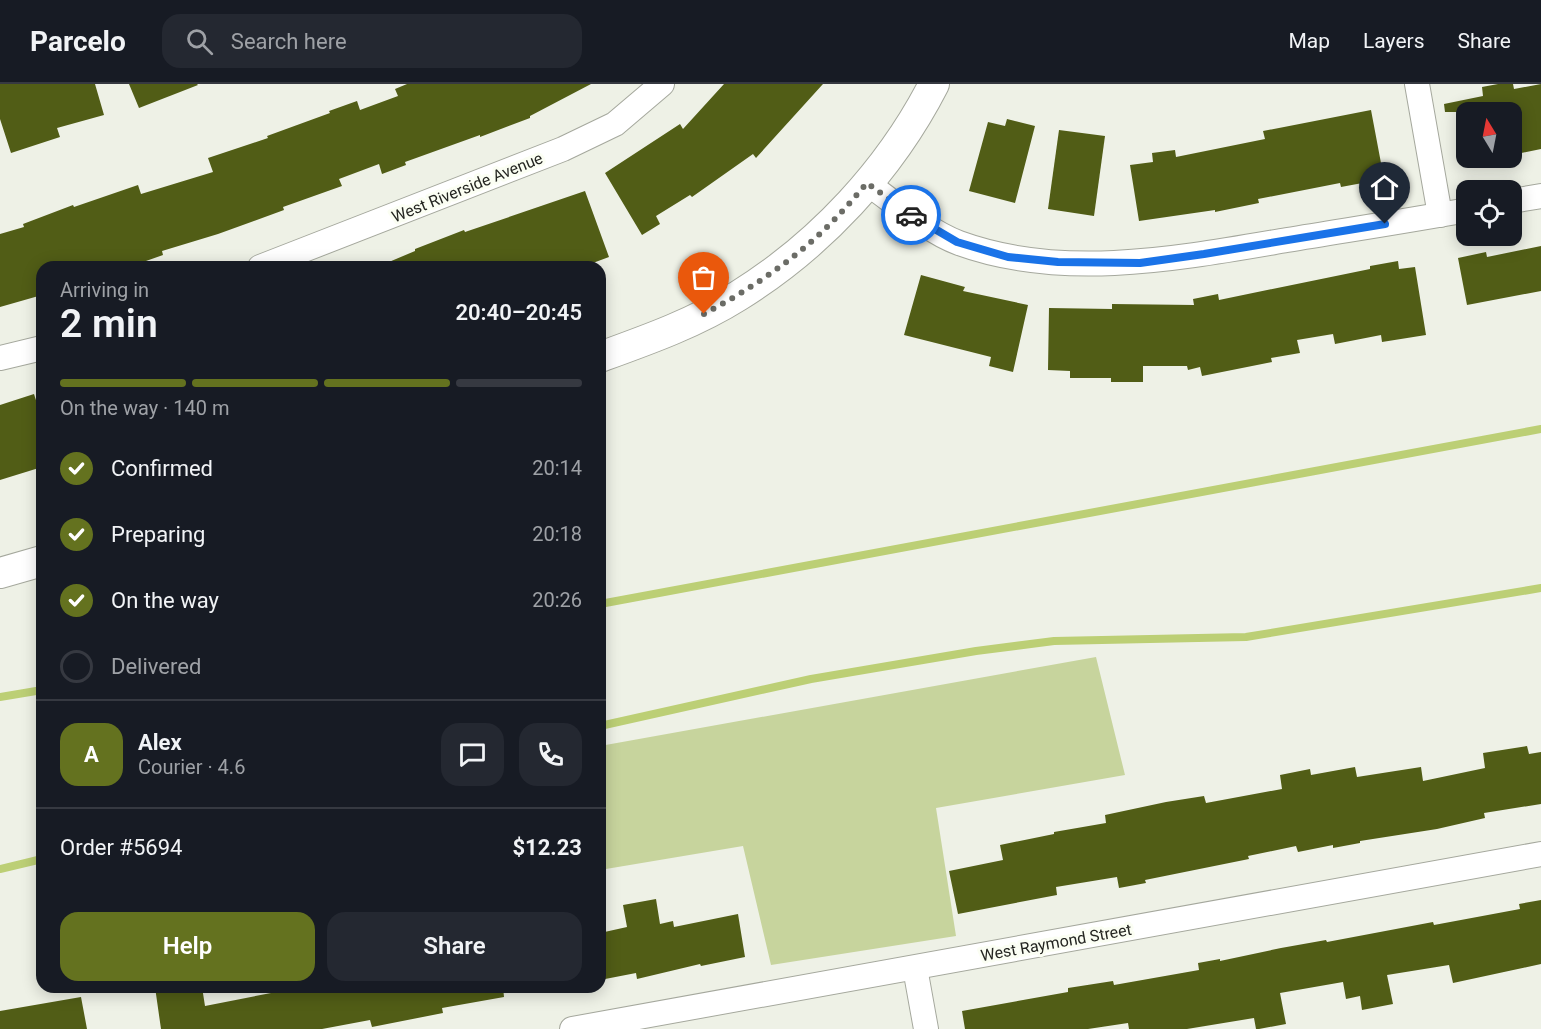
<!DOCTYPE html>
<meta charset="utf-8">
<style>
:root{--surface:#171b24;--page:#242831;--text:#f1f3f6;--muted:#9ea1a6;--line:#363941;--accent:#64721f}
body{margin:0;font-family:Roboto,sans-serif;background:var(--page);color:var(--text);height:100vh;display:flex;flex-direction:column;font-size:22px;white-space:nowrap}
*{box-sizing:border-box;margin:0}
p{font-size:20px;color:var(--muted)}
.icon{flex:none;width:33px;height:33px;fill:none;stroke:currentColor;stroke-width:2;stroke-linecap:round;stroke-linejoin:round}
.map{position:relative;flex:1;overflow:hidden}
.drawer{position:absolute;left:36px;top:177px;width:570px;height:732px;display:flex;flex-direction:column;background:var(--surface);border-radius:18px;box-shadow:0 3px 15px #0003}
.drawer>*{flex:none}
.needle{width:39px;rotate:350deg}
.buttons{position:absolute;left:1456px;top:18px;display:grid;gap:12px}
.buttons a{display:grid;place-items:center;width:66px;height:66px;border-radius:12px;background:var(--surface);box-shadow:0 3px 15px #0003;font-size:30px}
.pin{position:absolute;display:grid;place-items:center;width:51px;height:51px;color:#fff;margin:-62px -26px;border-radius:50% 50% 50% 0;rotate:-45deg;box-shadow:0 0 6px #0007}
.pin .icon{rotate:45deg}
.courier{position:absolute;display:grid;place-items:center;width:60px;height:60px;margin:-30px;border:4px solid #1a73e8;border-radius:50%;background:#fff;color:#222;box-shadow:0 2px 8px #0007}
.headline em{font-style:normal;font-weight:600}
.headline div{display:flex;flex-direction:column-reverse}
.headline{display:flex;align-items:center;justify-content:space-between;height:102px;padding:0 24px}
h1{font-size:39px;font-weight:600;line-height:45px}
.bar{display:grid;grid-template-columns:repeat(4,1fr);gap:9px 6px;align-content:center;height:72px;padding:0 24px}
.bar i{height:8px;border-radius:4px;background:var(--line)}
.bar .active{background:var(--accent)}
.bar p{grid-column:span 4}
.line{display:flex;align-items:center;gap:15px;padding:0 24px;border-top:2px solid var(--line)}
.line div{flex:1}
.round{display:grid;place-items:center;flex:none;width:63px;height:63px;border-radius:18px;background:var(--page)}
ol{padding:0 24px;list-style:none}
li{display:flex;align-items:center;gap:18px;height:66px}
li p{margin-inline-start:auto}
li .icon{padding:6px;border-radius:50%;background:var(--accent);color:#fff;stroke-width:4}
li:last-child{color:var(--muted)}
li i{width:33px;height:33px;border:3px solid var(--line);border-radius:50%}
.action{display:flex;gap:12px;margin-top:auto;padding:12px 24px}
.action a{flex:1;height:69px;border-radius:18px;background:var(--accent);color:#fff;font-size:24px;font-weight:600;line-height:69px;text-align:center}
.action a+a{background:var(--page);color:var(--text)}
header{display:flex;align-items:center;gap:36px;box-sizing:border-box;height:84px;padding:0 30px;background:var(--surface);border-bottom:2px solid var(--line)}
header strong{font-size:28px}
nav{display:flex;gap:33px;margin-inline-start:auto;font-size:21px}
.search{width:420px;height:54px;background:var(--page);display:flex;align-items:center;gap:15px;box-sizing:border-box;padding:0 21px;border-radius:18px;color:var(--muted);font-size:22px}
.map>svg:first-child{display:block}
.green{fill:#c7d49d}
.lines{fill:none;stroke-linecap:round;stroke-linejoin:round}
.stream{stroke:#bccf75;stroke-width:8}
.building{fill:#515d16}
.minor-casing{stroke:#a5a89d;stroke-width:26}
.tertiary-casing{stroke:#a5a89d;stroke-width:32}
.minor{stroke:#fff;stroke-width:24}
.tertiary{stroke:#fff;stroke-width:30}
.done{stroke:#6b6c66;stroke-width:6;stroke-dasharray:0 10.8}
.route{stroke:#1a73e8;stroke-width:8}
.labels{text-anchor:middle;stroke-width:6;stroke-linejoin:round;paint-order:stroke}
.street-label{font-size:16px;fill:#242521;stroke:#fbfef3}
</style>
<header>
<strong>Parcelo</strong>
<div class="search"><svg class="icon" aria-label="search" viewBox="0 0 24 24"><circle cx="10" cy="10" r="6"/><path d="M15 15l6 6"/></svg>Search here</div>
<nav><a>Map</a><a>Layers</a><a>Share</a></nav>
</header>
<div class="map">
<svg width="1541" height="945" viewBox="0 0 1541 945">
<rect width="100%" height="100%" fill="#eef1e6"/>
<!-- green -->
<path class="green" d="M1096,573L1125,691L936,724L956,852L771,881L743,762L600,786V662Z"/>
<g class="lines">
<!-- stream -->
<g class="stream">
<path d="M600,520L1541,345"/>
<path d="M0,613L42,606"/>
<path d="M600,642L811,595L976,567L1054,557L1246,553L1541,504"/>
<path d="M0,785L42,775"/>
</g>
</g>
<!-- building -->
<g class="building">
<path d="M0,0H95L104,31L57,44L60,53L11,69L0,35Z"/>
<path d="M129,0H197L198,1L139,24Z"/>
<path d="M407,0H591L530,32V34L480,53V51L405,78L406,81L382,90L379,80L339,95L342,102L283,123L284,126L218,150L162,167L163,171L129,183H42V211L0,223V150L24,143L23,140L73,121L74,123L138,101L141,110L213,88L208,74L268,54L267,52L330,29L329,27L357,17L360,26L398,12L395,5Z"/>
<path d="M724,0H823L756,74L753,70L692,113L690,111L656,132L660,140L642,151L605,89L680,40L683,45Z"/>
<path d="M1498,0H1513L1514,5L1541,0V65L1512,71V28H1445L1444,20L1483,12L1482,3Z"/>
<path d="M1371,26L1384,95L1341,103L1340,99L1258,115L1259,119L1215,128V126L1139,137L1130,81L1153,78L1152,69L1175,66L1176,73L1265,55L1263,47Z"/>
<path d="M1007,35L1035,42L1015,119L969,107L988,38L1005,42Z"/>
<path d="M1059,46L1105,52L1094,132L1048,125Z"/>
<path d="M585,107L609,173L582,183H377L415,167V165L464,146L465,148Z"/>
<path d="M1541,162V207L1467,221L1458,174L1486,168L1487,173Z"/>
<path d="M1398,177L1399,185L1415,183L1426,251L1382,258L1381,251L1335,260L1333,250L1297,256L1300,269L1271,274L1272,278L1202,292L1200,283L1188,286L1187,282H1143V298H1111V294H1070V287L1048,286L1049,224L1112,225V220L1194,221L1193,215L1218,210L1219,216L1370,185V182Z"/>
<path d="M921,191L965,203L963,207L1028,221L1013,288L989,282L991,273L904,251Z"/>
<path d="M34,310L42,335V383L0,396V321Z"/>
<path d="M1527,662L1529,670L1541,668V720L1484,729L1485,734L1437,745L1360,757V759L1333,764V761L1298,768L1296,762L1248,772L1249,775L1145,796L1146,799L1119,804L1117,793L1056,803L1057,811L958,830L949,787L1003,776L1000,761L1054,750V748L1106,739L1105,731L1166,718L1204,712L1206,719L1282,705L1280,691L1310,685L1311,691L1355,683L1357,693L1421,683L1423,697L1485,684L1483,669Z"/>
<path d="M656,815L660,840L673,837L674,843L738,830L745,873L701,882L700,880L637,895L636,889L600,896V849L627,843L623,821Z"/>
<path d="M1541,816V880L1453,899L1449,881L1387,891L1393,920L1362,926L1360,912L1346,915L1343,898L1280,909L1286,940L1259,945H1256L1254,934L1187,945H1129L1128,939L1088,945H965L962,927L1068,908V904L1113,897L1114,901L1199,886L1198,879L1220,875V877L1281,864L1326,856L1327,858L1433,838L1434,841L1520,825L1519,820Z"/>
<path d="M155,903H202L205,922L271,909L270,903H503L504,913L442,924L443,929L372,943L370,936L322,945H161Z"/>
<path d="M81,913L87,945H0V927Z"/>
</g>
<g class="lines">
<!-- minor casing -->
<g class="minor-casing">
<g id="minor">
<path d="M1417,0L1440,131"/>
<path d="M867,99C893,118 929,148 959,159C1063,197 1181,174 1287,156C1347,146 1407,137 1467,126"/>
<path d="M1512,117L1541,112"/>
<path d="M260,183L563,65L615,40L662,0"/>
<path d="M0,274L42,264"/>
<path d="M915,884L926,945"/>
<path d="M572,945L1541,770"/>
</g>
</g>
<!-- tertiary casing -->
<g class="tertiary-casing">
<g id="tertiary">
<path d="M600,273C647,256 695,239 738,212C820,161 890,86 934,0"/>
<path d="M0,489L42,477"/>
</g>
</g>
<!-- minor -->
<use href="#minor" class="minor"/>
<!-- tertiary -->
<use href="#tertiary" class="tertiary"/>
</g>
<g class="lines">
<!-- done -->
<path class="done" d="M704,230C749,206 793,177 830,140C843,127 855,113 867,99L911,131"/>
<!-- route -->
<path class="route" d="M911,131L957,158L1008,173L1058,178L1140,179L1204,170L1385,140"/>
</g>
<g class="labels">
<!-- street labels -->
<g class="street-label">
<text transform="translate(467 103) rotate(-22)" y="6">West Riverside Avenue</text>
<text transform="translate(1056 858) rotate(-10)" y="6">West Raymond Street</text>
</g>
</g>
</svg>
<div class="buttons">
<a><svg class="needle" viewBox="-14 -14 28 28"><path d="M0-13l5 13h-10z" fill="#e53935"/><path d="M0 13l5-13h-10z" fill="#9ea1a6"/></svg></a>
<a><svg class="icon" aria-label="locate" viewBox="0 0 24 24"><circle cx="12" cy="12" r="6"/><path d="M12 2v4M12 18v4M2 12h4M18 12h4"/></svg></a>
</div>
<div class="pin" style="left:704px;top:230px;background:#ea580c"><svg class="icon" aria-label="bag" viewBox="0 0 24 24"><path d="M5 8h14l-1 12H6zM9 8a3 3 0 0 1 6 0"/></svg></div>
<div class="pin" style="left:1385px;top:140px;background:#1f2937"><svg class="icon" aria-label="home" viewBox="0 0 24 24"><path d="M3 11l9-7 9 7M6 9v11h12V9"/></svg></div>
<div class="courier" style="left:911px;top:131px"><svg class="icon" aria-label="car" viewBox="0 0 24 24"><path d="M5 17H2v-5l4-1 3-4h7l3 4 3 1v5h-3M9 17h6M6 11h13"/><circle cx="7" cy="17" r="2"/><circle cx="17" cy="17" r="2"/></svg></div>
<section class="drawer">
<div class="headline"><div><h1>2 min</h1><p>Arriving in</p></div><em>20:40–20:45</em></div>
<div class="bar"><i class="active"></i><i class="active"></i><i class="active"></i><i></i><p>On the way · 140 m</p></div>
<ol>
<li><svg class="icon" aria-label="check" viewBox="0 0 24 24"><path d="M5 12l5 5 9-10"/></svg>Confirmed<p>20:14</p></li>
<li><svg class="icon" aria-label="check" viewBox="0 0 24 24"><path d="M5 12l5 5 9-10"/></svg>Preparing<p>20:18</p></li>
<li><svg class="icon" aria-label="check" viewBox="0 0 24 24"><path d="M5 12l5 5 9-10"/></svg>On the way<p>20:26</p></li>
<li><i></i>Delivered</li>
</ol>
<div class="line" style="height:108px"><b class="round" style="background:var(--accent);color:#fff">A</b><div><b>Alex</b><p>Courier · 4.6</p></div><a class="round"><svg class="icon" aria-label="chat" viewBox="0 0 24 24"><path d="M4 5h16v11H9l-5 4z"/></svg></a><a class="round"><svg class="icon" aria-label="phone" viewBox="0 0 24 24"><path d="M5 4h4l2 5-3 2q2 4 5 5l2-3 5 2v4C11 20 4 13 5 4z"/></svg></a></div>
<div class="line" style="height:78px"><div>Order #5694</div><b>$12.23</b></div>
<div class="action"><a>Help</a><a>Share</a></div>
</section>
</div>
